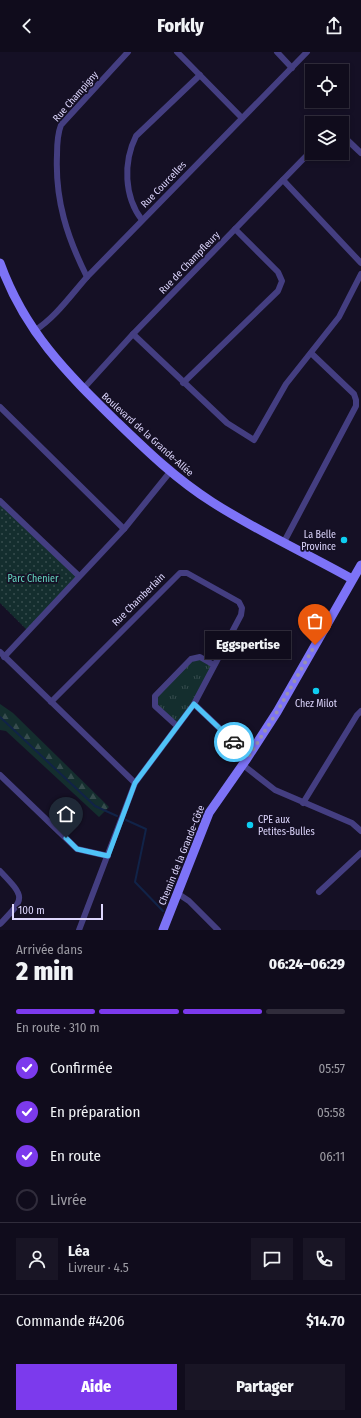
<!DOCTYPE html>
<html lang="fr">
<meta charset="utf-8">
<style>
:root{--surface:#100c1c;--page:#191525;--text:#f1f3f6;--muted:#9c9ba3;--line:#302c3b;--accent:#7c3aed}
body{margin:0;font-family:"Fira Sans Condensed",sans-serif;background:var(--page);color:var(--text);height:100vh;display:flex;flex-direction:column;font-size:15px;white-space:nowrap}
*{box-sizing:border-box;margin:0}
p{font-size:13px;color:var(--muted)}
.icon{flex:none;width:22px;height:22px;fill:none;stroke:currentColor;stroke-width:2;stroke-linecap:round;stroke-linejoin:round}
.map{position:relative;height:878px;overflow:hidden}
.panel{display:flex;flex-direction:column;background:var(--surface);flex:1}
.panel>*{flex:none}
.controls{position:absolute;left:305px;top:12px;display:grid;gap:8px}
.controls a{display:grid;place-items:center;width:44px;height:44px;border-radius:0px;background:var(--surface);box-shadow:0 2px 6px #0003,0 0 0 1px var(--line);font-size:20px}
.scale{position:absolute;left:12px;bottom:10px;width:91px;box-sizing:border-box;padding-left:4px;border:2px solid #ddd6fd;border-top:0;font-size:11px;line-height:14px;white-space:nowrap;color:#ddd6fd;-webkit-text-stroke:3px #151025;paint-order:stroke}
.pin{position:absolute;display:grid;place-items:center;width:34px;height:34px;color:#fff;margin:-41px -17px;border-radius:50% 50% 50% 0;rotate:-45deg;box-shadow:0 0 4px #0007}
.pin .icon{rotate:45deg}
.courier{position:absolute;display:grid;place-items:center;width:40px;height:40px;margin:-20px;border:3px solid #4fc3f7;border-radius:50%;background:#fff;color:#222;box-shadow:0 1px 5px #0007}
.bubble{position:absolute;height:28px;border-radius:0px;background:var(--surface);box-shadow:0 2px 6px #0003,0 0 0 1px var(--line);font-size:13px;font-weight:800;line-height:28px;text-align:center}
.headline em{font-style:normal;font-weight:800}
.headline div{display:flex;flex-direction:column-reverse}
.headline{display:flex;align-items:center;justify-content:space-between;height:68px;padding:0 16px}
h1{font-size:26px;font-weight:800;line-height:30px}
.bar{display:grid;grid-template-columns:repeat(4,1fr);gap:6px 4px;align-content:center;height:48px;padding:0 16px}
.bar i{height:5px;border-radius:3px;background:var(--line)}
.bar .current{background:var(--accent)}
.bar p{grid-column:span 4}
.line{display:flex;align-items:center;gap:10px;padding:0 16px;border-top:1px solid var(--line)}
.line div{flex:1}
.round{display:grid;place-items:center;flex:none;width:42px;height:42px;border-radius:0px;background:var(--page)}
ol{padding:0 16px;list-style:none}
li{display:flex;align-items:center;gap:12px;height:44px}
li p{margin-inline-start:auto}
li .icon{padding:4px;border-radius:50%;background:var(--accent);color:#fff;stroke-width:4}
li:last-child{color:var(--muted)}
li i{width:22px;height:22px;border:2px solid var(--line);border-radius:50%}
.button{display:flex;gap:8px;margin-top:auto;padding:8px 16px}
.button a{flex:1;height:46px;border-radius:0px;background:var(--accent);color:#fff;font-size:16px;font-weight:800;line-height:46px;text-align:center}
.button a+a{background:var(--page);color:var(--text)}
header{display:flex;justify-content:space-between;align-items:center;height:52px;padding:0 16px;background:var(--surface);font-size:18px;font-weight:800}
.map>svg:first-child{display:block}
.grass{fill:url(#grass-tufts)}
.forest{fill:url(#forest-firs)}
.park{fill:url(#park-dots)}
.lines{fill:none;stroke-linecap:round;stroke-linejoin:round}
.stream{stroke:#112348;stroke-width:2}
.street{stroke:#443e81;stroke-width:6}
.secondary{stroke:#7d73f7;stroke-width:9}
.done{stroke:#9791b1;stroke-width:4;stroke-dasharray:0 7.2}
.route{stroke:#4fc3f7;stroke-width:5}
.poi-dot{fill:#0ecef1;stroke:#151025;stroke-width:1.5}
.labels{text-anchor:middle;stroke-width:3.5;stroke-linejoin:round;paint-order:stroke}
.street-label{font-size:10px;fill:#ddd6fd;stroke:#151025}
.poi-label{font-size:10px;fill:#ddd6fd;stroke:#151025;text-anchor:end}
.park-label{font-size:10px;fill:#66d9c2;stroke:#151025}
</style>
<header><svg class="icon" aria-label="back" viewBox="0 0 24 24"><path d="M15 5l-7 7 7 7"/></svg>Forkly<svg class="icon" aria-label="share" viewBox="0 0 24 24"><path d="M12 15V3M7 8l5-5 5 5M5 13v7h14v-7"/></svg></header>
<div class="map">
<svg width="361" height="878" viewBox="0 0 361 878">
<defs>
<pattern id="grass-tufts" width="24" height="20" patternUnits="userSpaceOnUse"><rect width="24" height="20" fill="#142e2e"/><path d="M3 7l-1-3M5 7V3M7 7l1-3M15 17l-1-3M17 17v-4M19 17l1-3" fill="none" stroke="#364c4d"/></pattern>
<pattern id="forest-firs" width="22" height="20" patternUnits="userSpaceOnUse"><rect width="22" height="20" fill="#142e2e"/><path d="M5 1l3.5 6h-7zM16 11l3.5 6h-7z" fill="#364c4d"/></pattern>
<pattern id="park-dots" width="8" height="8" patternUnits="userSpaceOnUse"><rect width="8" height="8" fill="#142e2e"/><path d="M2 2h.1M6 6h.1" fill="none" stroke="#364c4d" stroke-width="1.8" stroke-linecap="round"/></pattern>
</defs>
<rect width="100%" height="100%" fill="#151025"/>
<!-- grass -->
<path class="grass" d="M200,605L214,613L194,652L177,674L155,654V644L191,607Z"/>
<!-- forest -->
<path class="forest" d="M0,652L13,661L109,755L99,765L6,679L0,678Z"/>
<!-- park -->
<path class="park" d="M0,449L79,524L28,579L0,551Z"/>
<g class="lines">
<!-- stream -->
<g class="stream">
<path d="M0,665L95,754L117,764"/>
<path d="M126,768L146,777L135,830L163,859"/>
</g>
<!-- street -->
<g class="street">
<path d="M177,0L242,66"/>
<path d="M277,0L292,16"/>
<path d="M342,83L361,101"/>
<path d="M283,128L361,211"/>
<path d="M142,168C124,145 123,110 136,84L200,23"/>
<path d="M87,225C67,185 55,148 57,103C57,93 57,83 61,73L128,0"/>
<path d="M34,279C55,266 71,243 87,225L307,0"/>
<path d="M133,282L227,371L254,388L286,332L339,265L361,222"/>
<path d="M183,331L278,239L282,229L278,220L235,177"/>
<path d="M83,337L133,282L312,98"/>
<path d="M0,355L124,477"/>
<path d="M0,449L79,524"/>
<path d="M284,490L356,354V348L354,342L311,301"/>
<path d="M0,600L135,731"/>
<path d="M4,605L124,477L170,420"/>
<path d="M51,650L180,521H187L239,550L242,556L241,563L194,652L135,731L79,878"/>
<path d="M194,652L249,704"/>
<path d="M177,674L155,654V644L191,607L200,605L214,613"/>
<path d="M243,713L275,738L352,771L361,779"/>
<path d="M0,723L77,797L108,804"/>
<path d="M303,751L357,663L361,659"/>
<path d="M0,819C26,846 25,846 0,872"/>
<path d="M319,840L361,801"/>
<path d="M177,841L189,849L218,878"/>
</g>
<!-- secondary -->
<g class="secondary">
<path d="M0,211C25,280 66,320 117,370C147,399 176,427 212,450C257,479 306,501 352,527"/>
<path d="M163,878L209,761L246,708L277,660L361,513"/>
</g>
</g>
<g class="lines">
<!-- done -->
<path class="done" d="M234,690L249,704L277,660L315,593"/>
<!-- route -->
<path class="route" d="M66,786L77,797L108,804L135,731L194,652L234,690"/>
</g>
<!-- markers -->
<g class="poi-dot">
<circle cx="344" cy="488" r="4"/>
<circle cx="316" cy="639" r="4"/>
<circle cx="250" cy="773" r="4"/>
</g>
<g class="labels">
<!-- street labels -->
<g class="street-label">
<text transform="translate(75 44) rotate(-49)" y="4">Rue Champigny</text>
<text transform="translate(163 132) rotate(-46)" y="4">Rue Courcelles</text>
<text transform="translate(189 210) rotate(-46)" y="4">Rue de Champfleury</text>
<text transform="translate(148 382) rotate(42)" y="4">Boulevard de la Grande-Allée</text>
<text transform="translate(138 547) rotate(-45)" y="4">Rue Chamberlain</text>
<text transform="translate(181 803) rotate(-68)" y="4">Chemin de la Grande-Côte</text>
</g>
<!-- poi labels -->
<g class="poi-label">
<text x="336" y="486">La Belle<tspan x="336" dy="12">Province</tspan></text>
<text x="316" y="655" text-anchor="middle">Chez Milot</text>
<text x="258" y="771" text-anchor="start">CPE aux<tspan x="258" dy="12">Petites-Bulles</tspan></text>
</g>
<!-- park labels -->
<g class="park-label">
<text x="33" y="530">Parc Chenier</text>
</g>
</g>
</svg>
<div class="controls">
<a><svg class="icon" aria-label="locate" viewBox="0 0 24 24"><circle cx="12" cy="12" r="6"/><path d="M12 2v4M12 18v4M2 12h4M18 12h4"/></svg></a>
<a><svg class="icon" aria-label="layers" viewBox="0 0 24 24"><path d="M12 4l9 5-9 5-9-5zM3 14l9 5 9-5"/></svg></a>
</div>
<div class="scale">100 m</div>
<div class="pin" style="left:315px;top:593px;background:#ea580c"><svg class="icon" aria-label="bag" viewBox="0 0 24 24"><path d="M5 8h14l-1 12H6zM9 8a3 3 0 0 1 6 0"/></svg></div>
<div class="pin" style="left:66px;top:786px;background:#1f2937"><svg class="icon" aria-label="home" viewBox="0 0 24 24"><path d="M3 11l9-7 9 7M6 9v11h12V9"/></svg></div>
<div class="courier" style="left:234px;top:690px"><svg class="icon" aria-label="car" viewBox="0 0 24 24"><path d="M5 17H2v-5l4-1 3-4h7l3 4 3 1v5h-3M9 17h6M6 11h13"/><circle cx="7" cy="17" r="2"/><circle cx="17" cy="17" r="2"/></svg></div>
<div class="bubble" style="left:205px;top:579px;width:86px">Eggspertise</div>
</div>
<section class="panel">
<div class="headline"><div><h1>2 min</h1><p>Arrivée dans</p></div><em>06:24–06:29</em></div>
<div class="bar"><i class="current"></i><i class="current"></i><i class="current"></i><i></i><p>En route · 310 m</p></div>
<ol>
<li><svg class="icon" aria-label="check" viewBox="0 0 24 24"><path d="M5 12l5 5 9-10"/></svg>Confirmée<p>05:57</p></li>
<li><svg class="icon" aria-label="check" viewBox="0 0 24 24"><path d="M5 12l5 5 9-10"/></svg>En préparation<p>05:58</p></li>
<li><svg class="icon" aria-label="check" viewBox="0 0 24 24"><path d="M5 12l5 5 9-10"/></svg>En route<p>06:11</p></li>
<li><i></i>Livrée</li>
</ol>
<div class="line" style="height:72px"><a class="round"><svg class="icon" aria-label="person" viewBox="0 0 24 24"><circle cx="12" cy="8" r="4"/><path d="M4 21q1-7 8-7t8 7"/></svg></a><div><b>Léa</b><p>Livreur · 4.5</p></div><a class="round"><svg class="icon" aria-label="chat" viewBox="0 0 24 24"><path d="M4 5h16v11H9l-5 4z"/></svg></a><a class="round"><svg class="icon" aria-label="phone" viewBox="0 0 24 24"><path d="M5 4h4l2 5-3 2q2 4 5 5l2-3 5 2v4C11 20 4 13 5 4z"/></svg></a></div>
<div class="line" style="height:52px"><div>Commande #4206</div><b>$14.70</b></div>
<div class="button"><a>Aide</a><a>Partager</a></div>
</section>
